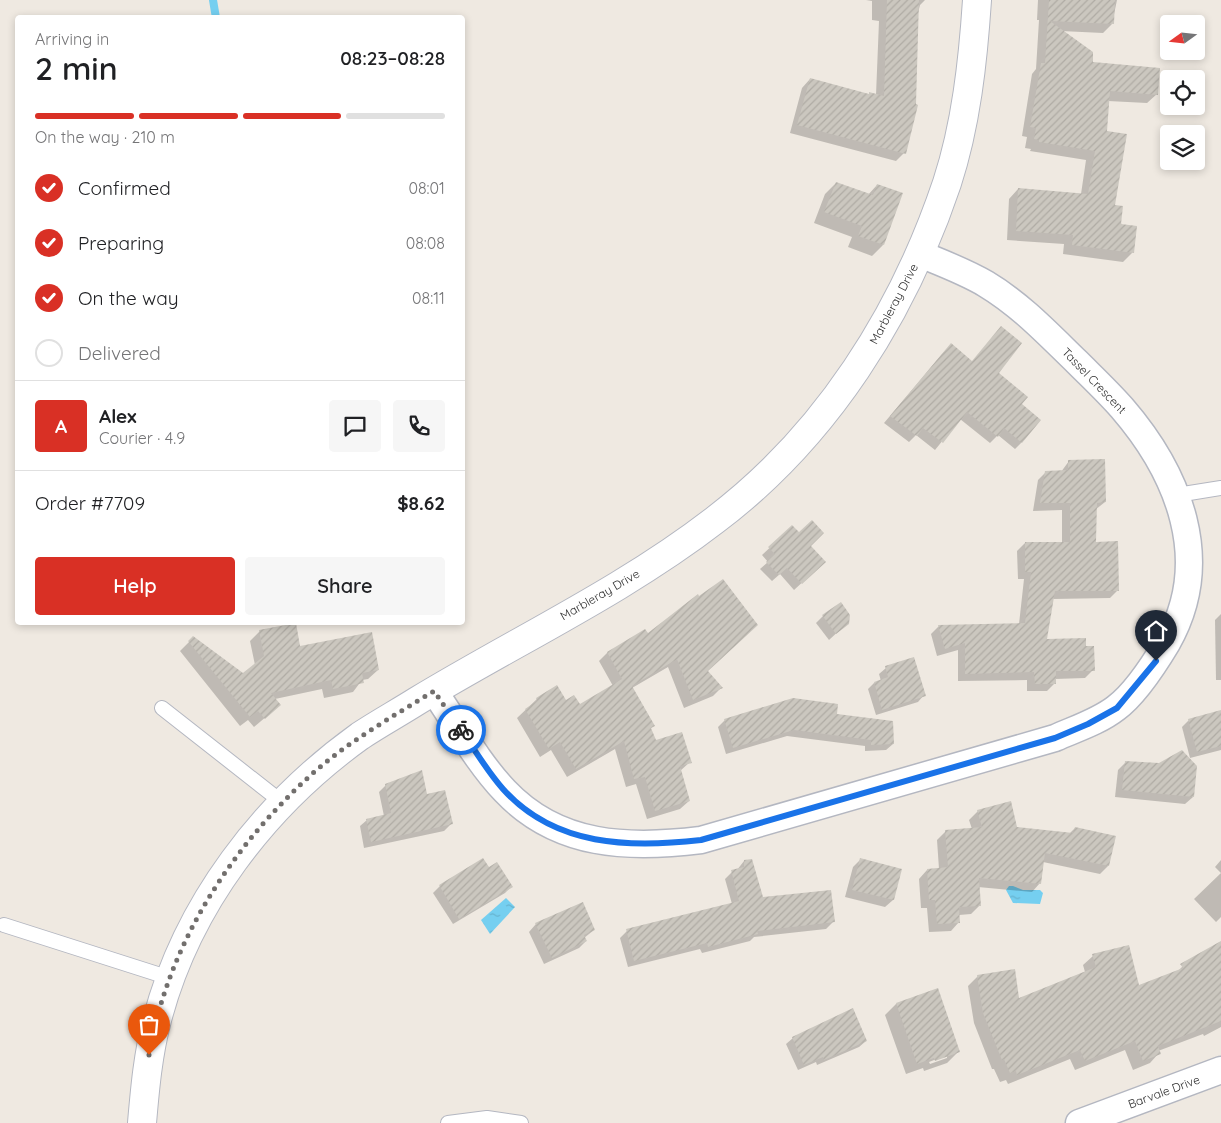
<!DOCTYPE html>
<meta charset="utf-8">
<style>
:root{--surface:#fff;--page:#f6f6f6;--text:#202124;--muted:#757577;--line:#e0e0e0;--accent:#d93025}
body{margin:0;font-family:Quicksand,sans-serif;background:var(--page);color:var(--text);height:100vh;display:flex;flex-direction:column;font-size:19px;white-space:nowrap}
*{box-sizing:border-box;margin:0}
p{font-size:16px;color:var(--muted)}
.icon{flex:none;width:28px;height:28px;fill:none;stroke:currentColor;stroke-width:2;stroke-linecap:round;stroke-linejoin:round}
.map{position:relative;flex:1;overflow:hidden}
.details{position:absolute;left:15px;top:15px;width:450px;height:610px;display:flex;flex-direction:column;background:var(--surface);border-radius:5px;box-shadow:0 2px 8px #0003}
.details>*{flex:none}
.needle{width:32px;rotate:255deg}
.fabs{position:absolute;left:1160px;top:15px;display:grid;gap:10px}
.fabs a{display:grid;place-items:center;width:45px;height:45px;border-radius:5px;background:var(--surface);box-shadow:0 2px 8px #0003;font-size:25px}
.pin{position:absolute;display:grid;place-items:center;width:42px;height:42px;color:#fff;margin:-51px -21px;border-radius:50% 50% 50% 0;rotate:-45deg;box-shadow:0 0 5px #0007}
.pin .icon{rotate:45deg}
.courier{position:absolute;display:grid;place-items:center;width:50px;height:50px;margin:-25px;border:4px solid #1a73e8;border-radius:50%;background:#fff;color:#222;box-shadow:0 1px 6px #0007}
.headline em{font-style:normal;font-weight:600}
.headline div{display:flex;flex-direction:column-reverse}
.headline{display:flex;align-items:center;justify-content:space-between;height:85px;padding:0 20px}
h1{font-size:32px;font-weight:600;line-height:38px}
.bar{display:grid;grid-template-columns:repeat(4,1fr);gap:8px 5px;align-content:center;height:60px;padding:0 20px}
.bar i{height:6px;border-radius:4px;background:var(--line)}
.bar .on{background:var(--accent)}
.bar p{grid-column:span 4}
.line{display:flex;align-items:center;gap:12px;padding:0 20px;border-top:1px solid var(--line)}
.line div{flex:1}
.round{display:grid;place-items:center;flex:none;width:52px;height:52px;border-radius:5px;background:var(--page)}
ol{padding:0 20px;list-style:none}
li{display:flex;align-items:center;gap:15px;height:55px}
li p{margin-inline-start:auto}
li .icon{padding:5px;border-radius:50%;background:var(--accent);color:#fff;stroke-width:4}
li:last-child{color:var(--muted)}
li i{width:28px;height:28px;border:2px solid var(--line);border-radius:50%}
.button{display:flex;gap:10px;margin-top:auto;padding:10px 20px}
.button a{flex:1;height:58px;border-radius:5px;background:var(--accent);color:#fff;font-size:20px;font-weight:600;line-height:58px;text-align:center}
.button a+a{background:var(--page);color:var(--text)}
.map>svg:first-child{display:block}
.water{fill:url(#water-ripples)}
.shadow{fill:#0003;fill-rule:evenodd}
.lines{fill:none;stroke-linecap:round;stroke-linejoin:round}
.stream{stroke:#75cff0;stroke-width:8}
.building{fill:url(#building-hatch)}
.lane-casing{stroke:#b4b7c1;stroke-width:16}
.street-casing{stroke:#b4b7c1;stroke-width:29}
.secondary-casing{stroke:#b4b7c1;stroke-width:30}
.lane{stroke:#fff;stroke-width:14}
.street{stroke:#fff;stroke-width:26}
.secondary{stroke:#fff;stroke-width:28}
.done{stroke:#726f6d;stroke-width:5;stroke-dasharray:0 9}
.route{stroke:#1a73e8;stroke-width:6}
.labels{text-anchor:middle;stroke-width:4;stroke-linejoin:round;paint-order:stroke}
.street-label{font-size:12px;fill:#2e2e2e;stroke:#fff}
</style>
<div class="map">
<svg width="1221" height="1123" viewBox="0 0 1221 1123">
<defs>
<pattern id="water-ripples" width="26" height="14" patternUnits="userSpaceOnUse" patternTransform="scale(1.25)"><rect width="26" height="14" fill="#75cff0"/><path d="M2 4q2-2 4 0t4 0M15 11q2-2 4 0t4 0" fill="none" stroke="#66b2ce"/></pattern>
<pattern id="building-hatch" width="6" height="6" patternUnits="userSpaceOnUse" patternTransform="scale(1.25)"><rect width="6" height="6" fill="#cbc7bf"/><path d="M-1 1l2-2M0 6l6-6M5 7l2-2" fill="none" stroke="#afaba4"/></pattern>
</defs>
<rect width="100%" height="100%" fill="#efe9e1"/>
<!-- water -->
<g class="water">
<path d="M1009,886H1013L1023,890H1040L1043,893L1040,904L1013,903L1006,890Z"/>
<path d="M506,898L515,907L490,934L481,920Z"/>
</g>
<!-- shadow -->
<g class="shadow">
<path d="M866,0H925L920,5L917,17L904,153L896,161L790,133L802,88L810,79L868,95L870,93L876,95L879,21L872,20V1Z"/>
<path d="M1038,0H1117L1112,24L1103,33L1061,31L1091,63L1157,94L1147,103L1108,101L1106,132L1114,206L1133,252L1123,262L1063,254L1064,244L1007,240L1009,199L1018,189L1081,194L1086,160L1030,151L1031,149L1025,148L1027,137L1022,136L1032,74L1036,69L1039,20H1037Z"/>
<path d="M836,183L868,195L877,185L901,194L883,245L872,256L848,247L852,237L814,223L825,194Z"/>
<path d="M944,352L971,362L1021,405L1022,442L1015,449L998,435L990,443L960,419L935,450L916,435L909,442L884,423Z"/>
<path d="M1069,461L1105,502L1095,510V543L1118,590L1110,598L1053,599L1045,640L1085,647L1093,670L1085,678L1055,679V683L1047,691H1027V680L958,681V650L937,656L931,634L939,626L1019,624L1024,579H1018L1017,551L1025,543H1062V510L1033,511L1038,480L1046,472H1061Z"/>
<path d="M792,527L810,546L818,568L794,590L780,574L772,581L760,569L768,562L762,555Z"/>
<path d="M1221,614V680H1216L1215,620Z"/>
<path d="M823,616L842,628L829,640L816,623Z"/>
<path d="M260,631L299,648L378,670L368,679L362,680L353,692L324,698L322,689L275,699L280,705L254,727L248,720L240,726L180,651L193,638L243,675L255,665L250,641Z"/>
<path d="M647,634L707,671L721,688L713,696L684,708L668,667L632,688L653,726L650,729L655,741L690,762L680,771L689,801L680,809L647,819L636,784L626,787L615,749L567,777L551,750L540,757L517,718L537,699L579,706L613,686L599,661L607,653Z"/>
<path d="M886,668L924,695L918,702L876,715L868,689L874,683L881,681L879,674Z"/>
<path d="M1221,711V750L1190,758L1182,727L1189,720Z"/>
<path d="M836,715L893,744L886,750L865,751V746L787,736L726,754L718,727L725,720Z"/>
<path d="M1125,763L1193,797L1185,804L1115,797L1118,770Z"/>
<path d="M386,785L426,795L451,824L444,831L364,848L360,826L367,820L384,816L379,792Z"/>
<path d="M978,811L1016,828L1069,834L1075,828L1108,866L1100,874L1043,862L1040,883L1032,892L978,887L980,905L971,914L959,915V922L951,931L929,932L927,908H921L919,879L927,870L939,869L937,840L945,832L972,829L969,820Z"/>
<path d="M860,860L900,870L893,900L885,907L845,897L853,867Z"/>
<path d="M1221,860V917L1216,922L1194,899L1221,873L1215,867Z"/>
<path d="M744,861L762,898L833,922L826,929L754,937L750,941L702,953L700,949L628,967L620,938L627,931L732,904L725,879L732,872L737,870Z"/>
<path d="M440,886L511,887L505,893L453,924L433,893Z"/>
<path d="M536,924L594,930L584,938L586,941L579,948L544,964L529,932Z"/>
<path d="M1221,948V1027L1204,1036L1203,1034L1158,1051L1159,1053L1150,1063L1133,1070L1125,1050L1075,1070L1070,1059L1008,1084L1006,1080L1000,1082L994,1069H992L974,1023L968,986L978,976L1018,1000L1085,972L1083,965L1093,956L1139,987L1178,971L1182,967Z"/>
<path d="M937,990L958,1052L947,1063L924,1071L923,1068L906,1074L885,1015L896,1004ZM947,1055V1058L930,1064L929,1062Z"/>
<path d="M793,1038L866,1041L859,1047L817,1065L816,1062L798,1070L786,1044Z"/>
</g>
<g class="lines">
<!-- stream -->
<path class="stream" d="M213,0L216,18"/>
</g>
<!-- building -->
<g class="building">
<path d="M887,0H919L916,104L918,105L906,154L797,125L810,78L869,94V92L884,96Z"/>
<path d="M1049,0H1115L1114,24L1050,21L1093,52V62L1160,68L1158,95L1110,91L1107,131L1127,134L1115,205L1123,206L1121,224L1137,226L1134,253L1072,245L1073,235L1016,231L1018,188L1088,194L1095,151L1039,142V140L1034,139L1036,128L1030,127L1041,63H1045Z"/>
<path d="M836,182L873,195L877,184L903,193L884,245L858,236L862,226L824,212Z"/>
<path d="M1001,326L1022,343L999,373L1028,397L1022,404L1041,420L1022,443L1004,428L998,437L967,412L943,443L923,428L917,436L890,416L951,343L972,361Z"/>
<path d="M1105,459L1106,502L1097,503L1096,542L1118,541L1119,591H1055L1047,639L1086,638V646H1094L1095,671H1056V684H1035L1034,672L965,674V643L945,649L938,625L1025,623L1031,572H1025V542H1070V503H1040L1045,471L1068,470V460Z"/>
<path d="M812,520L824,533L811,546L826,562L802,584L787,568L779,575L766,562L775,554L768,547L792,525L799,532Z"/>
<path d="M723,579L758,625L708,671L723,688L693,700L677,659L632,686L655,726L651,728L656,740L682,732L692,763L680,766L690,801L655,811L645,777L634,779L624,741L576,769L560,742L549,749L525,709L537,701L536,698L557,685L566,700L574,695L580,704L622,679L607,652L645,629L648,633L698,594L699,596Z"/>
<path d="M841,602L850,615L849,624L836,634L822,615Z"/>
<path d="M296,623L300,646L372,632L379,670L362,673L364,683L333,689L331,680L271,693L281,705L265,719L258,711L250,717L188,641L193,636L243,673L264,656L259,630Z"/>
<path d="M914,657L926,696L882,710L874,682L888,677L885,666Z"/>
<path d="M793,698L838,704L837,714L893,721L894,744L871,745V740L794,730L733,748L724,719Z"/>
<path d="M1221,710V746L1197,752L1188,719Z"/>
<path d="M1182,750L1197,766L1194,797L1122,790L1125,761L1159,763Z"/>
<path d="M422,770L427,794L445,790L453,824L371,842L366,819L391,813L385,784Z"/>
<path d="M1011,801L1017,827L1073,833L1075,827L1116,836L1109,866L1045,853L1041,884L979,878L981,906L959,907L960,923L937,924L935,900H929L927,869L948,867L945,830L982,827L977,810Z"/>
<path d="M483,858L489,867L497,862L513,887L459,919L439,885Z"/>
<path d="M860,858L902,869L894,900L852,890Z"/>
<path d="M752,859L763,897L831,890L835,922L757,931L758,934L708,947L707,943L634,961L626,929L739,901L731,870L744,867V860Z"/>
<path d="M583,902L595,930L584,935L587,941L552,958L535,923Z"/>
<path d="M1221,941V1021L1158,1046L1161,1054L1143,1061L1135,1041L1085,1061L1080,1050L1017,1075L1016,1071L1010,1073L1004,1059L1002,1060L983,1013L977,975L1015,969L1019,998L1096,967L1092,954L1129,945L1139,985L1183,968L1180,964Z"/>
<path d="M938,988L960,1052L935,1061L934,1058L917,1064L896,1003Z"/>
<path d="M853,1008L867,1041L824,1060L823,1057L804,1065L792,1037Z"/>
</g>
<g class="lines">
<!-- lane casing -->
<g class="lane-casing">
<g id="lane">
<path d="M1177,495L1221,488"/>
<path d="M162,708L283,803"/>
<path d="M4,925L170,978"/>
<path d="M448,1123L487,1118L521,1123"/>
</g>
</g>
<!-- street casing -->
<g class="street-casing">
<g id="street">
<path d="M434,691C456,723 478,763 505,791C558,847 629,849 701,840L1055,738C1075,729 1098,722 1116,708C1135,694 1155,663 1167,643C1214,561 1179,474 1122,408C1108,392 1092,377 1077,362C1048,334 1021,305 986,284C966,272 942,263 920,254"/>
<path d="M1079,1123L1221,1070"/>
</g>
</g>
<!-- secondary casing -->
<g class="secondary-casing">
<path id="secondary" d="M142,1123C145,1088 148,1054 157,1020C187,905 264,805 360,736C378,724 398,713 417,701C516,641 623,591 715,520C826,436 903,314 947,183C966,125 973,61 977,0"/>
</g>
<!-- lane -->
<use href="#lane" class="lane"/>
<!-- street -->
<use href="#street" class="street"/>
<!-- secondary -->
<use href="#secondary" class="secondary"/>
</g>
<g class="lines">
<!-- done -->
<path class="done" d="M149,1055C167,946 231,847 312,774C349,741 392,717 434,691L461,730"/>
<!-- route -->
<path class="route" d="M461,730C475,750 487,771 503,789C555,847 630,848 701,840L1055,738L1088,724L1117,708L1156,661"/>
</g>
<g class="labels">
<!-- street labels -->
<g class="street-label">
<text transform="translate(894 304) rotate(-62)" y="4">Marbleray Drive</text>
<text transform="translate(1094 381) rotate(46)" y="4">Tassel Crescent</text>
<text transform="translate(600 595) rotate(-30)" y="4">Marbleray Drive</text>
<text transform="translate(1164 1092) rotate(-20)" y="4">Barvale Drive</text>
</g>
</g>
</svg>
<div class="fabs">
<a><svg class="needle" viewBox="-14 -14 28 28"><path d="M0-13l5 13h-10z" fill="#e53935"/><path d="M0 13l5-13h-10z" fill="#757577"/></svg></a>
<a><svg class="icon" aria-label="locate" viewBox="0 0 24 24"><circle cx="12" cy="12" r="6"/><path d="M12 2v4M12 18v4M2 12h4M18 12h4"/></svg></a>
<a><svg class="icon" aria-label="layers" viewBox="0 0 24 24"><path d="M12 4l9 5-9 5-9-5zM3 14l9 5 9-5"/></svg></a>
</div>
<div class="pin" style="left:149px;top:1055px;background:#ea580c"><svg class="icon" aria-label="bag" viewBox="0 0 24 24"><path d="M5 8h14l-1 12H6zM9 8a3 3 0 0 1 6 0"/></svg></div>
<div class="pin" style="left:1156px;top:661px;background:#1f2937"><svg class="icon" aria-label="home" viewBox="0 0 24 24"><path d="M3 11l9-7 9 7M6 9v11h12V9"/></svg></div>
<div class="courier" style="left:461px;top:730px"><svg class="icon" aria-label="bike" viewBox="0 0 24 24"><circle cx="6" cy="16" r="4"/><circle cx="18" cy="16" r="4"/><path d="M6 16l4-8h5l3 8M10 8l3 8H6M13 5h3"/></svg></div>
<section class="details">
<div class="headline"><div><h1>2 min</h1><p>Arriving in</p></div><em>08:23–08:28</em></div>
<div class="bar"><i class="on"></i><i class="on"></i><i class="on"></i><i></i><p>On the way · 210 m</p></div>
<ol>
<li><svg class="icon" aria-label="check" viewBox="0 0 24 24"><path d="M5 12l5 5 9-10"/></svg>Confirmed<p>08:01</p></li>
<li><svg class="icon" aria-label="check" viewBox="0 0 24 24"><path d="M5 12l5 5 9-10"/></svg>Preparing<p>08:08</p></li>
<li><svg class="icon" aria-label="check" viewBox="0 0 24 24"><path d="M5 12l5 5 9-10"/></svg>On the way<p>08:11</p></li>
<li><i></i>Delivered</li>
</ol>
<div class="line" style="height:90px"><b class="round" style="background:var(--accent);color:#fff">A</b><div><b>Alex</b><p>Courier · 4.9</p></div><a class="round"><svg class="icon" aria-label="chat" viewBox="0 0 24 24"><path d="M4 5h16v11H9l-5 4z"/></svg></a><a class="round"><svg class="icon" aria-label="phone" viewBox="0 0 24 24"><path d="M5 4h4l2 5-3 2q2 4 5 5l2-3 5 2v4C11 20 4 13 5 4z"/></svg></a></div>
<div class="line" style="height:65px"><div>Order #7709</div><b>$8.62</b></div>
<div class="button"><a>Help</a><a>Share</a></div>
</section>
</div>
